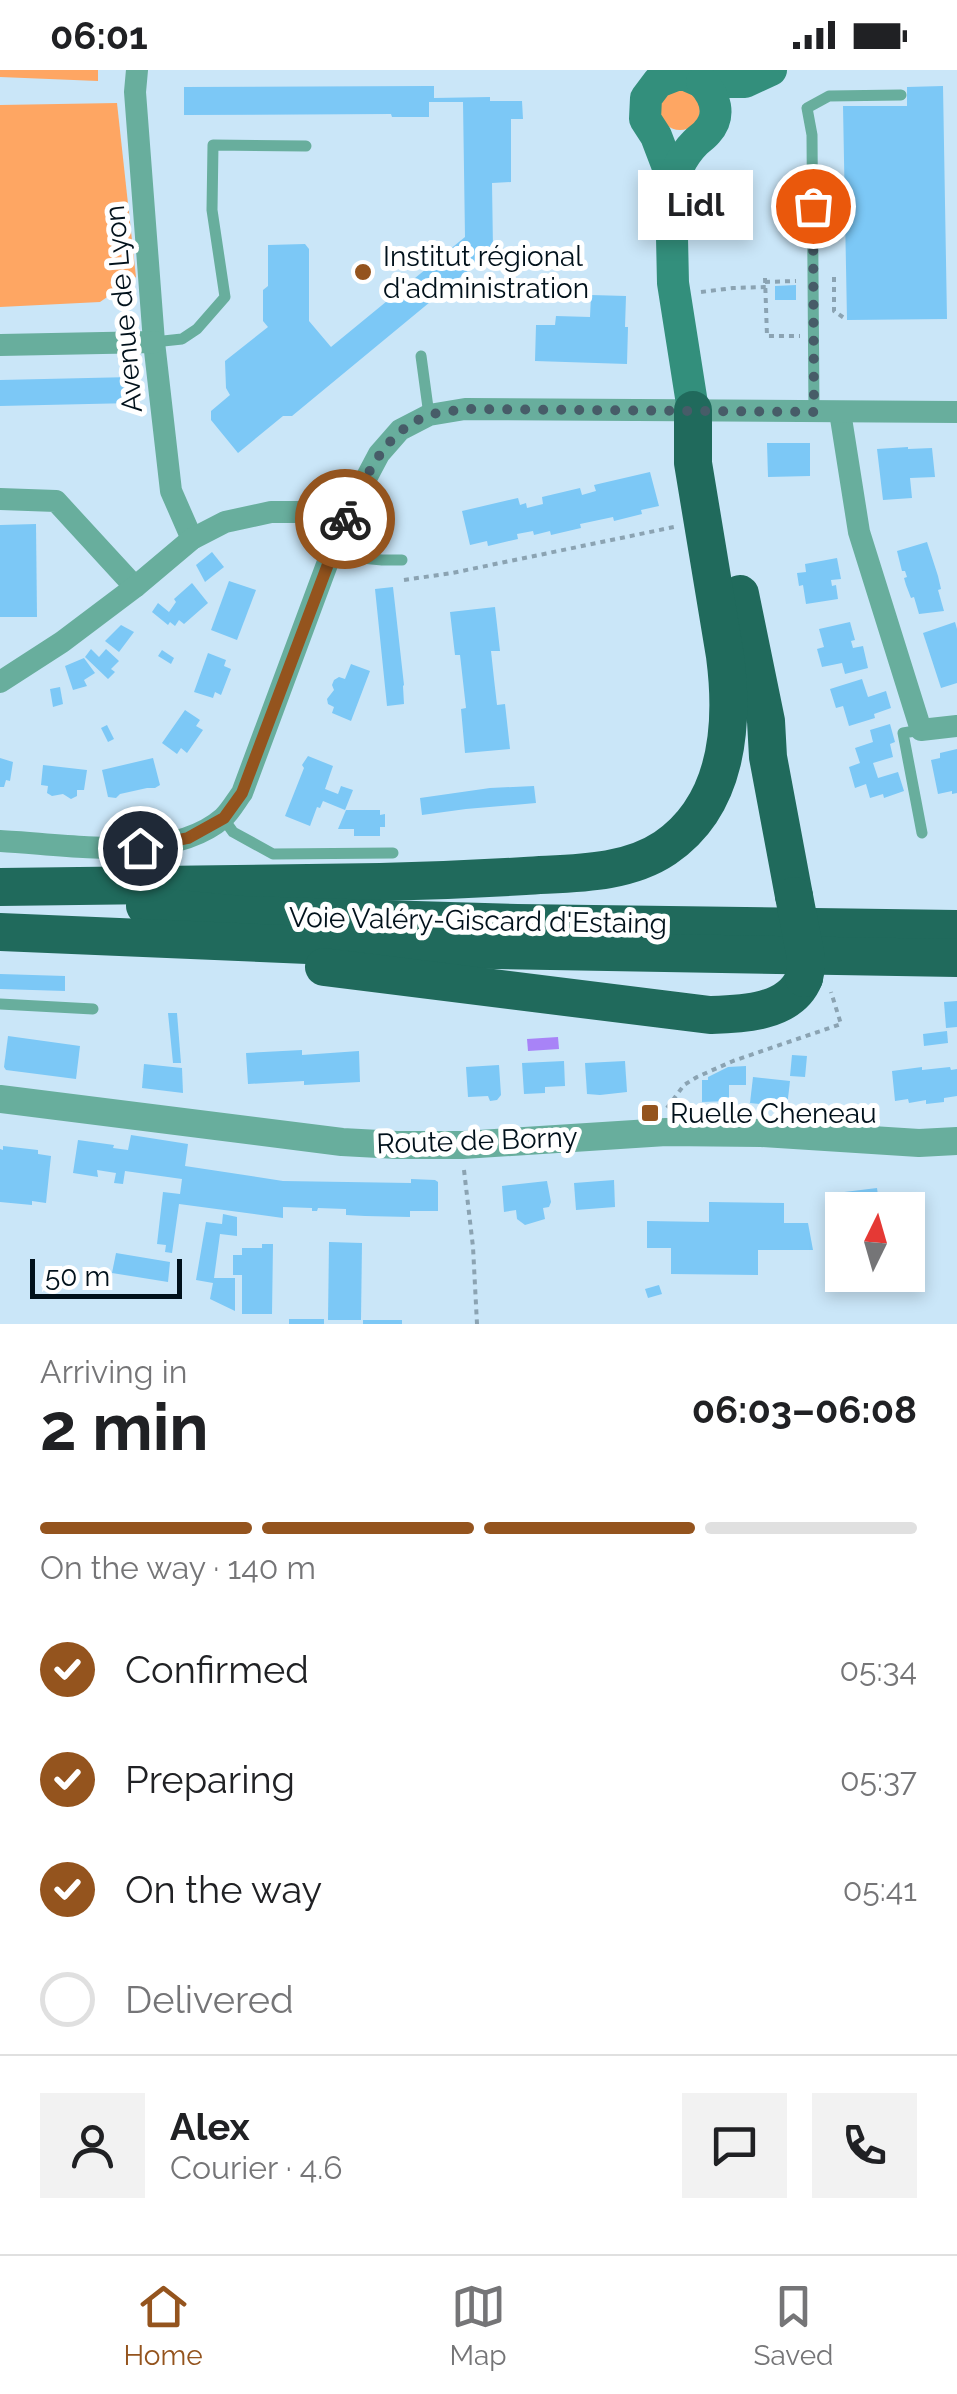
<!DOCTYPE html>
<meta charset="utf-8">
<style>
:root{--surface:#fff;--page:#f2f2f2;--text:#202124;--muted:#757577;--line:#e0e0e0;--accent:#94541e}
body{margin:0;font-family:Raleway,sans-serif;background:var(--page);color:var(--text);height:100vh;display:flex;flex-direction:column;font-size:38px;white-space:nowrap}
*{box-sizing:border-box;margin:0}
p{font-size:32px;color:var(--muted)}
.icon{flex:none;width:55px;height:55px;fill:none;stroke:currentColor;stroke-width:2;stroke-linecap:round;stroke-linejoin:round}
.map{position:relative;height:1254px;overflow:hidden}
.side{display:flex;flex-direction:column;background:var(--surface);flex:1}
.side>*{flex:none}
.needle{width:65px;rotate:5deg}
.buttons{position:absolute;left:825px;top:1122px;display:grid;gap:20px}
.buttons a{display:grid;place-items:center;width:100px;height:100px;border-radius:0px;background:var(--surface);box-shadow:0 5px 15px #0003;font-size:50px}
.scale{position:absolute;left:30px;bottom:25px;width:152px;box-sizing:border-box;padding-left:10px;border:5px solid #01111b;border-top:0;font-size:28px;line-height:35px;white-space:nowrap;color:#01111b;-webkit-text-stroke:8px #fff;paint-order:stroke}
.pin{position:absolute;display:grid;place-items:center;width:85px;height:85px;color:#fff;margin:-42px;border:5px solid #fff;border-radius:50%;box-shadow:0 2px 10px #0007}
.courier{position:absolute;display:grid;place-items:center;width:100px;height:100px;margin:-50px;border:8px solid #94541e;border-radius:50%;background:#fff;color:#222;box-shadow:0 2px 12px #0007}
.bubble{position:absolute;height:70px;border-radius:0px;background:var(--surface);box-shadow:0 5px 15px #0003;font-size:32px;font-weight:700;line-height:70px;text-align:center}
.headline em{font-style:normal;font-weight:700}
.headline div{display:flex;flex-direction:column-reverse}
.headline{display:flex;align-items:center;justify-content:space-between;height:170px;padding:0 40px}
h1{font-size:65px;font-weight:700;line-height:75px}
.bar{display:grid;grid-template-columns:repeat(4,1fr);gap:15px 10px;align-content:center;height:120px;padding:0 40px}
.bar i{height:12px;border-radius:8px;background:var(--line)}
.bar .current{background:var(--accent)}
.bar p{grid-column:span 4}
.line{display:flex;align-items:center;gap:25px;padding:0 40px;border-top:2px solid var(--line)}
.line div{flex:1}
.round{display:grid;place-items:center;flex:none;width:105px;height:105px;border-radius:0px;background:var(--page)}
ol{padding:0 40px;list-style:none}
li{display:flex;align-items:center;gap:30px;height:110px}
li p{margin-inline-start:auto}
li .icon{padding:10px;border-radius:50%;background:var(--accent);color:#fff;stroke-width:4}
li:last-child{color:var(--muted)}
li i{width:55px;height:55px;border:5px solid var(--line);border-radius:50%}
.status{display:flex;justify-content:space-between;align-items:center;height:70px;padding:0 50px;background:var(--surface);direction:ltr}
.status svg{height:28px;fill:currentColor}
.tab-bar{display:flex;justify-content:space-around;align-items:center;height:140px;border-top:2px solid var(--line);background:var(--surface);font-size:28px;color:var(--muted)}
.tab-bar a{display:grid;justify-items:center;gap:5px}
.tab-bar .current{color:var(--accent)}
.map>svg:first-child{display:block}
.green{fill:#fea663}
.water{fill:#a883f7}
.building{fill:#7cc8f6}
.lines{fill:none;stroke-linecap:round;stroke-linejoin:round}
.path{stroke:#8ba3b2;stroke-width:4;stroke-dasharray:5 5;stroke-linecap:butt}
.service{stroke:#68ae9d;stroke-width:11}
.minor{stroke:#68ae9d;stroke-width:22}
.tertiary{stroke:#68ae9d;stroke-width:28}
.secondary{stroke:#338f7c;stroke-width:32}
.trunk{stroke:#206a5c;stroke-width:38}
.trunk-bridge{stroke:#206a5c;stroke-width:38}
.done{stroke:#475c68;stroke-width:10;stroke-dasharray:0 18}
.route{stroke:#94541e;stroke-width:12}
.poi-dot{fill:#94541e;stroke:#fff;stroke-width:4}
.labels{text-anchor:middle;stroke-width:10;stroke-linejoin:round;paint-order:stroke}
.poi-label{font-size:28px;fill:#01111b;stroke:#fff;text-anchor:start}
.street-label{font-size:28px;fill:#01111b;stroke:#fff}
</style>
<div class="status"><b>06:01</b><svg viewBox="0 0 49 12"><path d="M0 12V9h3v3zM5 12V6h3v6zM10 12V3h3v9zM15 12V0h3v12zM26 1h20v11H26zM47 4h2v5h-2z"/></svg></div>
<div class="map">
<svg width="957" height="1254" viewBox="0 0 957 1254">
<rect width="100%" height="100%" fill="#cae6f8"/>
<!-- green -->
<g class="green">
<path d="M0,0H98V11L0,7Z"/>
<circle cx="680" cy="40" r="20"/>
<path d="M117,33L136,207L100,232L0,237V35Z"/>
</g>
<!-- water -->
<path class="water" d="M558,967L559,979L528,981L527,969Z"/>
<!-- building -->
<g class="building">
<path d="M429,16H434V28L490,27V31H522L523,49H511V112L492,113L493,180L292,346H283L238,383L211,350V341L230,325L226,318L225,291L268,257L263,251V220L268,216V175L305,174L309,179V251L331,277L465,167L463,32H429V47H392L391,44L184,45V17Z"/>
<path d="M943,16L947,249L847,250L843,36H907V17Z"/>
<path d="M796,215V230H775V216Z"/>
<path d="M591,225L626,226L625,257H628L627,294L535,291L536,255H555L556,246L590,247Z"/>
<path d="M132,307L133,333L0,336V310Z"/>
<path d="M767,373H810V406L768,407Z"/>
<path d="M908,377V379L932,378L935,407L910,408L912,428L883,430L877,379Z"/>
<path d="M650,402L659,436L641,440L642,444L614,451L613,447L580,454L581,458L551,465L550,461L534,465L533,461L517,464L518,469L488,476L487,471L470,475L462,441L518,428L520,435L526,433L527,438L543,434L542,427L580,418L582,425L596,421L594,415Z"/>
<path d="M36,454L37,547H0V455Z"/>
<path d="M927,472L938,506L941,519L938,520L944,541L919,544L914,527L911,528L906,515L904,508L907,507L905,501H902L897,481Z"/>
<path d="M212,482L224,497L205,512L196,495Z"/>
<path d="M837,488L841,509L831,510L832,516L836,515L838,529L806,534L803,515L799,516L797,503L806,502L805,494Z"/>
<path d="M229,511L256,520L237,570L211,560Z"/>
<path d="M192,513L208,533L184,554L179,550L175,556L170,552L168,555L152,542L158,533L169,542L176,532L174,529Z"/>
<path d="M393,517L404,615L403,616L404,634L387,636L375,519Z"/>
<path d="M495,537L500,581H491L494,609L497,635L505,634L510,679L465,683L461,639L466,638L460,585H455L450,542Z"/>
<path d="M850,552L855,570L851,571L853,578L863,576L868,598L845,604L842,593L822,597L817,579L824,577L819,559Z"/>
<path d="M955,552L957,559V613L941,618L923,563Z"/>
<path d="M121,555L134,562L119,582L105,571Z"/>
<path d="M91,579L99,587L106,579L119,591L111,599L115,602L108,609L85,587Z"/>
<path d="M162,580L174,588L171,594L158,586Z"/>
<path d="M208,583L226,590L224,596L231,599L221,625L215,622L213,628L194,622Z"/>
<path d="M84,588L95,603L84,610L87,616L73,620L65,596Z"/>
<path d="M351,594L370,601L351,651L332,643L334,637L328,634L327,629L334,620L332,615L334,610L339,607L345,609Z"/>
<path d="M862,609L868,627L886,621L891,638L874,644L875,648L849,656L843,636L836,638L830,619Z"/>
<path d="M60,617L63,634L53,637L50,619Z"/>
<path d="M185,640L200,650L196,656L203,660L187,683L181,678L177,684L162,673Z"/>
<path d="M890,654L895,672L890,674L893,687L873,693L878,708L898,702L904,721L884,728L883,724L870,728L866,714L855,718L849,697L860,693L855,678L873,672L870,660Z"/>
<path d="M107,655L114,669L108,672L101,658Z"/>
<path d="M957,679V723L952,724V721L938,724L931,690L940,688V683Z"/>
<path d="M308,686L333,696L325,719L338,724L341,716L353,720L345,740L323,731L320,738L317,737L310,756L285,746L304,698L302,695Z"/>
<path d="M0,688L13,692L10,711L6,710L4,717H0Z"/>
<path d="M153,688L160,715L155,718H147L120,724L116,728L108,727L102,700Z"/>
<path d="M43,695L87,700L84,720H77V726L71,729L63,724L52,726L47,723L48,716L41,715Z"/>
<path d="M534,716L536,733L466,739L422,745L420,728L490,718Z"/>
<path d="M346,740H380V745L385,744V757H380V766H354V759H338Z"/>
<path d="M0,904L65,906V921L0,919Z"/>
<path d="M957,931V957L946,958L944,932Z"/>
<path d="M168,943H177L181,993H173Z"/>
<path d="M947,961L948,973L924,976L923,964Z"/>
<path d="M8,966L80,976L76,1009L6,1000L4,997Z"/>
<path d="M302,980V985L359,981L360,1012L304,1015V1011L248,1014L246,983Z"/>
<path d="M792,985L807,986L805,1007L790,1006Z"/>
<path d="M564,991L565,1016L545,1017V1023L524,1024L522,993Z"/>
<path d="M625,991L627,1022L600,1025L587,1024L585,993Z"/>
<path d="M144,994L182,998L183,1023L142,1018Z"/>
<path d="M499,995L501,1025L497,1030L490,1031L488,1026L468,1027L466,997Z"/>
<path d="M746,996V1015H729V1031L702,1032V1010H708V1007L728,997Z"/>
<path d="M922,997V1000L950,997L951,1000L957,999V1026L944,1028V1032L926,1034V1030L909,1033L908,1029L895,1031L892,1001Z"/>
<path d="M753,1007L790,1011L787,1037L750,1033Z"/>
<path d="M131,1065L188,1074L185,1096L283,1111L411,1113V1109L435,1110L438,1112V1141H410V1147L365,1146L346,1145V1139L318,1138L317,1141H312V1138L283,1137V1148L179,1134L172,1183L165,1182L166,1175L157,1174L163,1122L180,1124L182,1109L125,1101L123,1114L114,1113L116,1103L97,1100L98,1107L73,1103L78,1070L114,1075L113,1078L128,1080Z"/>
<path d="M3,1076L38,1080V1084L51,1086L46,1133L32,1131V1135L0,1132V1079L3,1080Z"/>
<path d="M614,1110L615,1137L576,1140L574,1113Z"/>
<path d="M547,1111L551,1132L549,1137L543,1138L545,1149L525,1155L517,1149L516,1140L504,1142L502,1116Z"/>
<path d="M877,1118L880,1140H842V1172L835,1173L828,1124Z"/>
<path d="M709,1132L784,1133V1153H808L813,1180H758V1205L671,1204V1178H647V1151L709,1152Z"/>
<path d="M223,1144L237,1147V1166L220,1164L214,1208H235V1241L210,1229L213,1213L196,1210L206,1152L222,1154Z"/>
<path d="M329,1172L362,1173L361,1250H328Z"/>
<path d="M262,1174H273L272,1244H242V1205H233V1185H242V1178H262Z"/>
<path d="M116,1183L170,1192L168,1212L112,1203Z"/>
<path d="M659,1215L662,1224L648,1228L645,1219Z"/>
<rect x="289" y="1249" width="35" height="5"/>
<rect x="363" y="1250" width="39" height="4"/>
</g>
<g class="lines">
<!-- path -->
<g class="path">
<path d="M834,207V241L847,250"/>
<path d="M765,208L767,266H800"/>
<path d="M765,212L796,211"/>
<path d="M701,222L733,218L766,217"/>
<path d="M404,510L452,503L674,457"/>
<path d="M667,1038L684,1015L697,1007L733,991L841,954L831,922"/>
<path d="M464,1100L473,1177L477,1254"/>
</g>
<!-- service -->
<g class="service">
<path d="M154,272L182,269L197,259L225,227L212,140L213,75L306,76"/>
<path d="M421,286L429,345"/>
<path d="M814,342L812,65L807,38L829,26L901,25"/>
<path d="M331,485L382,490H402"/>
<path d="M921,660L903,663L922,763"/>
<path d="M223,748L233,762L273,784L393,783"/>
<path d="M0,934L93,939"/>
</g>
<!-- minor -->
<g class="minor">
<path d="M137,0L135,22L154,272L171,421L192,469"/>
<path d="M0,275L154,272"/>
<path d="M840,342L859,462L921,660L957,656"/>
<path d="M0,429L56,431L135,517"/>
<path d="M0,612L62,572L135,517L192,469L225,452L271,442H299L342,454"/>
<path d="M0,771C65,774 170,794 223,748C230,742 236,731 242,723L342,454L379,384L400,360L429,345L465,339L957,342"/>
</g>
<!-- tertiary -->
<path class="tertiary" d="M0,1029L342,1072L397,1075H463L666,1062L761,1063L919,1073L957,1071"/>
<!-- secondary -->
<g class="secondary">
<path d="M672,108L656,66L645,49L646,28L658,12L676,5H686L702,12H745L771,0"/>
<path d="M693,340L673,213L671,123C672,106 683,85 695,73C699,69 704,66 707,62C722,46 715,26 702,12"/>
</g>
<!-- trunk -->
<g class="trunk">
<path d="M740,524L766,651L768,687L794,826"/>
<path d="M0,817C127,815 254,814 380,812C429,811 477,809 525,806C571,803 625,805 665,778C728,735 734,655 725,586L693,393V340"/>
<path d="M145,836L242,845L517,853L957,859"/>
<path d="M0,862L378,878L957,888"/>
<path d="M324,897L710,945C742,944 790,943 804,908"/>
</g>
<!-- trunk-bridge -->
<path class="trunk-bridge" d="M794,826L806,888V898L804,908"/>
</g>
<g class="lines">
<!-- done -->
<path class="done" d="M345,449C366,409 382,363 427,346C438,342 453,341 466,339L814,342L813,136"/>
<!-- route -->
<path class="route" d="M140,778L188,768L224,748L242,723L345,449"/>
</g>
<!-- markers -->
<g class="poi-dot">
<circle cx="363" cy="202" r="10"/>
<rect x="640" y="1033" width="20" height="20" rx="5"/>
</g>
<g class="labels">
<!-- poi labels -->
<g class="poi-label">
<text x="383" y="196">Institut régional<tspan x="383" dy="32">d'administration</tspan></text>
<text x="670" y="1053">Ruelle Cheneau</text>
</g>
<!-- street labels -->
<g class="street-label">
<text transform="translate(123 239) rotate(-95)" y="10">Avenue de Lyon</text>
<text transform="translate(478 850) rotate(1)" y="10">Voie Valéry-Giscard d'Estaing</text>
<text transform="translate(477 1070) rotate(-2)" y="10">Route de Borny</text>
</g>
</g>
</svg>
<div class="buttons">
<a><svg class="needle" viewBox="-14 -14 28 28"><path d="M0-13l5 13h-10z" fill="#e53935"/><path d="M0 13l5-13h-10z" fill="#757577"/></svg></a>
</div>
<div class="scale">50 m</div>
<div class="pin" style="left:813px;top:136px;background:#ea580c"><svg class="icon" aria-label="bag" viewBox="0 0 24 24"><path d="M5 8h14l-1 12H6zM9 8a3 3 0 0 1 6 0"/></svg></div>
<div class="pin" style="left:140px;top:778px;background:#1f2937"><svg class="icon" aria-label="home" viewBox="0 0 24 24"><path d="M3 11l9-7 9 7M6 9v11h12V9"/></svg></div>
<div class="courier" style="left:345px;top:449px"><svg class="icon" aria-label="bike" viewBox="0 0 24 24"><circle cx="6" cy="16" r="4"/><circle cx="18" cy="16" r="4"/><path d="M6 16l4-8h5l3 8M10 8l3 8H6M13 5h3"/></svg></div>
<div class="bubble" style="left:638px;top:100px;width:115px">Lidl</div>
</div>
<section class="side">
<div class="headline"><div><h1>2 min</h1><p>Arriving in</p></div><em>06:03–06:08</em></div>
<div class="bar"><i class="current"></i><i class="current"></i><i class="current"></i><i></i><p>On the way · 140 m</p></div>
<ol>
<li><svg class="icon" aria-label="check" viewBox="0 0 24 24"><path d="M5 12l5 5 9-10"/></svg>Confirmed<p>05:34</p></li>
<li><svg class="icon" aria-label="check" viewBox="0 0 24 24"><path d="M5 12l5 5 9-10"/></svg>Preparing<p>05:37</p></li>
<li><svg class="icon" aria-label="check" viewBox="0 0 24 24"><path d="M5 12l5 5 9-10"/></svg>On the way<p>05:41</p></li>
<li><i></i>Delivered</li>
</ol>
<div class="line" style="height:180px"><a class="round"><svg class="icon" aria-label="person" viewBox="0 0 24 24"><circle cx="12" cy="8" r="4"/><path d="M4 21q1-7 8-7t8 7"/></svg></a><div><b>Alex</b><p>Courier · 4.6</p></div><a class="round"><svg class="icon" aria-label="chat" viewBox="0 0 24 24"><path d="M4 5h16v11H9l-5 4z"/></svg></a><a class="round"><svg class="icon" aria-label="phone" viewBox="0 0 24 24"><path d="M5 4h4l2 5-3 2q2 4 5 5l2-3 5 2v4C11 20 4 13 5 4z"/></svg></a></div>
</section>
<nav class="tab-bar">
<a class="current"><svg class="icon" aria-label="home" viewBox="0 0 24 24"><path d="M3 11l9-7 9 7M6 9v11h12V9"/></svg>Home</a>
<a><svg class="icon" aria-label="map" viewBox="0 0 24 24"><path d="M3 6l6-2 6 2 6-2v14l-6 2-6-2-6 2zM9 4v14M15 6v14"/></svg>Map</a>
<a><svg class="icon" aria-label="saved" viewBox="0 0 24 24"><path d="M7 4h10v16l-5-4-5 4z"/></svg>Saved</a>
</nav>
